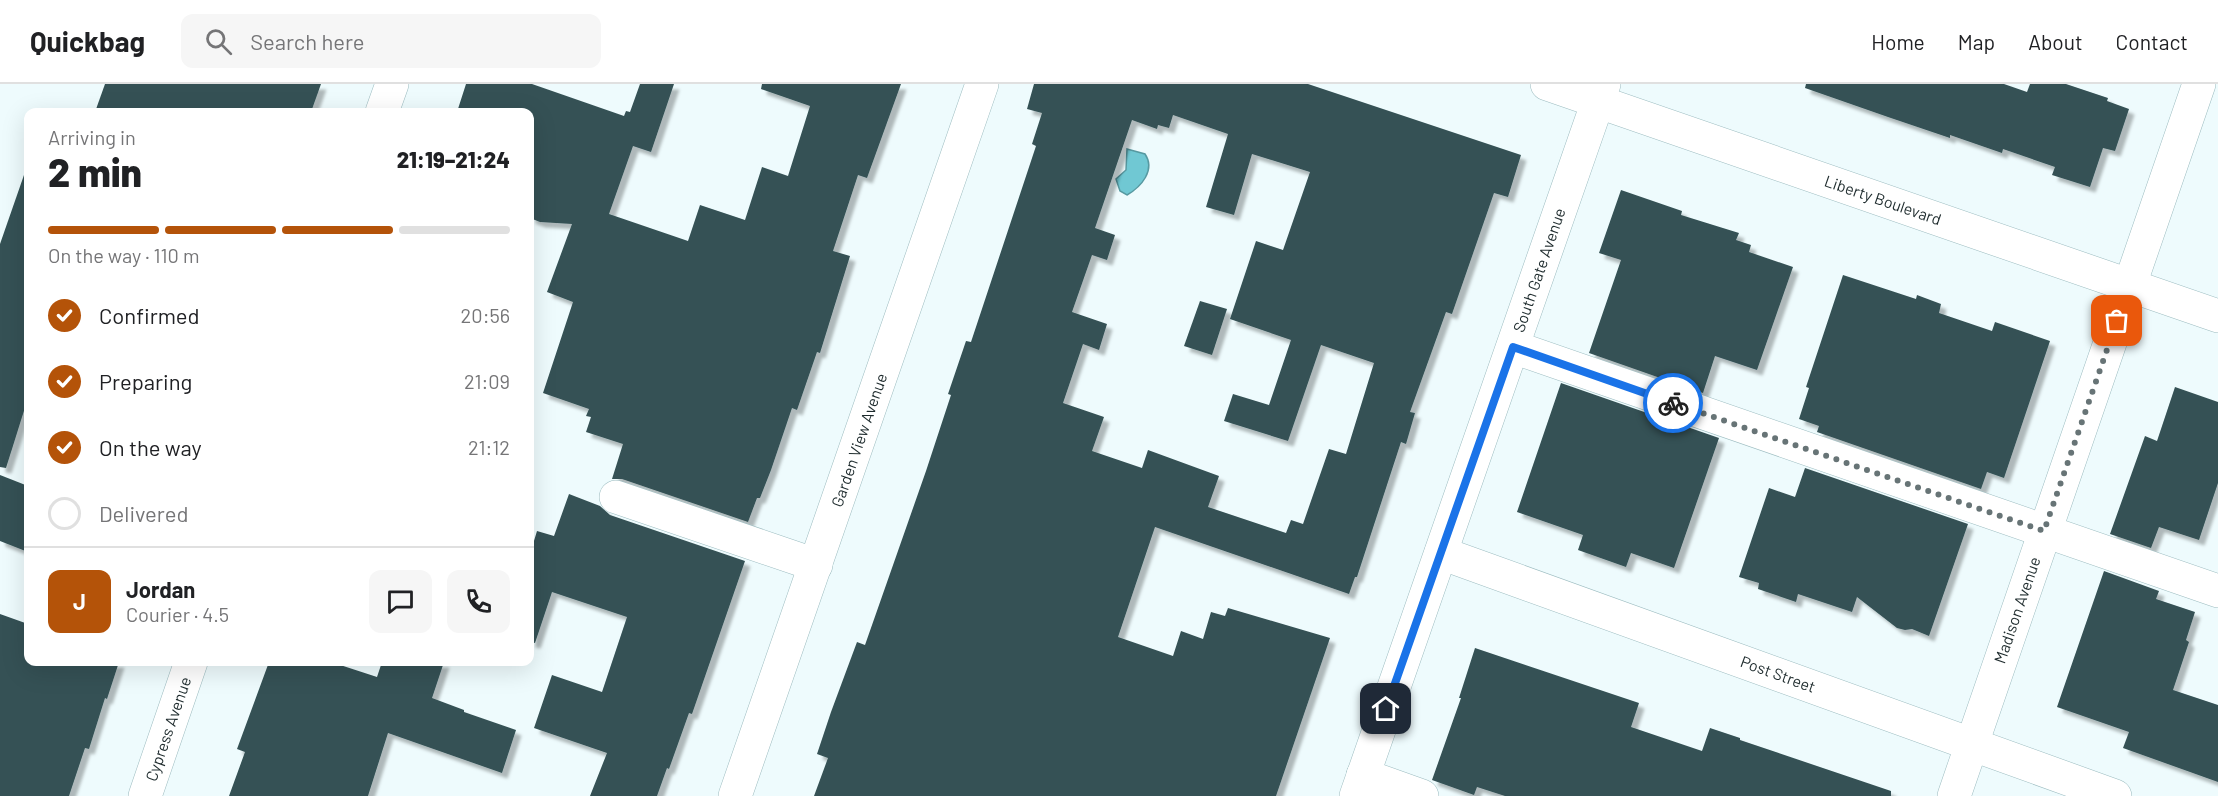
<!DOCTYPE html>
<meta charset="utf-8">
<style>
:root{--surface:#fff;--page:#f6f6f6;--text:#202124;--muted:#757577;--line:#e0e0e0;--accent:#b45309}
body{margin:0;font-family:Barlow,sans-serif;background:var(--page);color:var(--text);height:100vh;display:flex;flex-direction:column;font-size:22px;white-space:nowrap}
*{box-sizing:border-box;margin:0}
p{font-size:20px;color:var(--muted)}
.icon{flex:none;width:33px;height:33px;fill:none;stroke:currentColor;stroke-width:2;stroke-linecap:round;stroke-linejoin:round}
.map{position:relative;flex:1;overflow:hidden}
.sheet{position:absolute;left:24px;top:24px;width:510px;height:558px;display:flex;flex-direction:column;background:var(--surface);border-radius:12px;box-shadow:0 6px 24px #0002}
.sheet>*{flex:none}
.pin{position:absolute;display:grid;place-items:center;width:51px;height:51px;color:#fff;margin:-26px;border-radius:12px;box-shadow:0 3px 9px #0006}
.courier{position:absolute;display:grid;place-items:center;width:60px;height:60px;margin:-30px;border:4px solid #1a73e8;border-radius:50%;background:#fff;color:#222;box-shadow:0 2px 8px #0007}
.headline em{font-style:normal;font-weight:800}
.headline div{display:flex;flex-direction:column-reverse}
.headline{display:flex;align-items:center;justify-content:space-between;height:102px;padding:0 24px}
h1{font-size:39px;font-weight:800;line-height:45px}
.bar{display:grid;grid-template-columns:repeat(4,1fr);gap:9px 6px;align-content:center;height:72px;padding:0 24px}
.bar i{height:8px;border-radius:4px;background:var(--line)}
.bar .on{background:var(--accent)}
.bar p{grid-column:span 4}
.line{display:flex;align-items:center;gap:15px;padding:0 24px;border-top:2px solid var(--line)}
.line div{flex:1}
.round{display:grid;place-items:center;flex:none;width:63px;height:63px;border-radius:12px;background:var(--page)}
ol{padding:0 24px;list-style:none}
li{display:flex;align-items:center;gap:18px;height:66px}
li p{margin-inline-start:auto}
li .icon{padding:6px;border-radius:50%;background:var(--accent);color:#fff;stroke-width:4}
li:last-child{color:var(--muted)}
li i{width:33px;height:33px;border:3px solid var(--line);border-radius:50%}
header{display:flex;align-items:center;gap:36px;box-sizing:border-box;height:84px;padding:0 30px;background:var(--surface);border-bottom:2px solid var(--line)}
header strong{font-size:28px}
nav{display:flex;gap:33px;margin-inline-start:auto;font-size:21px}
.search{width:420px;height:54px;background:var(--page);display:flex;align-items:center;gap:15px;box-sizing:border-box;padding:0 21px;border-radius:12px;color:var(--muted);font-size:22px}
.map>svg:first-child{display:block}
.water{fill:#70c8d3;stroke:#5799a1;stroke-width:1.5}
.building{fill:#345154;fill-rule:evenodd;filter:url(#shadow)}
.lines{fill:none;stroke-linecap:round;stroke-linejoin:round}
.minor-casing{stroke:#9cbcc0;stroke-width:34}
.minor{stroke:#fff;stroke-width:33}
.done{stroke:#677476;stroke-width:6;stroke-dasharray:0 10.8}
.route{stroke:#1a73e8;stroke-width:8}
.labels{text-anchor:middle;stroke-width:6;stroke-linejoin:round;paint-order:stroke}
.street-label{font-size:16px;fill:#1e2b2d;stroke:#fff}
</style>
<header>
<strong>Quickbag</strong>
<div class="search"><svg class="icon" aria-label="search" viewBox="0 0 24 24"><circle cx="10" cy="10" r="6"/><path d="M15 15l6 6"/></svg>Search here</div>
<nav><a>Home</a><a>Map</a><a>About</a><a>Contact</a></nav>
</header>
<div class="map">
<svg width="2218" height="712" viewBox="0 0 2218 712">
<defs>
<filter id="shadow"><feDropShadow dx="5.5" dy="5.5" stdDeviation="1.5" flood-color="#0004"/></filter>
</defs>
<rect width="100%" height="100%" fill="#eefbfd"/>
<!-- water -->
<path class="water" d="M1127,65L1145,70C1156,86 1141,103 1127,111L1120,107L1116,95L1126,86Z"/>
<!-- building -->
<g class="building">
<path d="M105,0H321L311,28H95Z"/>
<path d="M466,0H532L624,32L626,27L630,28L640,0H674L651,68L633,62L609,130L688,157L700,121L745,136L762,83L788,92L810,22L761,5L762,0H901L867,94L858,91L833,167L850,172L820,269L817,268L797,326L792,324L771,386L760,414H757L748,438L622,395H612L623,360L586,348L591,333L586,332L589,325L543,309L573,218L547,208L572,140L540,138L530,134V28H457Z"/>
<path d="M1034,0H1308L1521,71L1508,113L1494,109L1452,230L1446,228L1410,328L1415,329L1406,360L1401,358L1357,493H1355L1349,510L1155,443L1118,553L1173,572L1181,547L1203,555L1211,528L1225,532L1228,524L1330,554L1276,712H814L828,674L817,670L831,628L857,558L865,561L926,387L951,311L948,310L966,257L971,258L1036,62L1032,60L1042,29L1027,25ZM1173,31L1228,50L1206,123L1234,131L1252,70L1310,88L1283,166L1256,157L1230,235L1291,256L1269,321L1233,310L1224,337L1288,357L1321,261L1374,279L1346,370L1329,365L1303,440L1291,436L1286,449L1208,423L1219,392L1148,366L1142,384L1092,367L1104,333L1063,319L1083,260L1099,266L1107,240L1072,228L1092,171L1107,176L1115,151L1095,144L1132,36L1157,45L1158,41L1169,44Z"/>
<path d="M1806,0H2004L2027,8L2030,0H2066L2108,14L2107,17L2129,25L2115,67L2103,64L2090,103L2052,91L2055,83L2003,65L2002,69L1950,51V54L1888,33L1805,4Z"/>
<path d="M24,91L28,92V314L6,384L0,383V160Z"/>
<path d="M1621,106L1682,127L1681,131L1739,149L1736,156L1751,161L1749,168L1793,183L1757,286L1715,272L1703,309L1589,269L1621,176L1599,169Z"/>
<path d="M1843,191L1916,215L1917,211L1941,220L1939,229L1992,247L1995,238L2050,257L2004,394L1987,388L1981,405L1817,348L1819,342L1799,335L1809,304L1806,303Z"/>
<path d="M1200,217L1227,225L1212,271L1184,262Z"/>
<path d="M1561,299L1719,354L1674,484L1631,469L1626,483L1578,466L1583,451L1517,428Z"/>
<path d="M2175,303L2218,318V399L2199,456L2159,443L2151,464L2110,450L2145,352L2157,357Z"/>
<path d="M1805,384L1968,440L1929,552L1912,545L1905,546L1897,544L1857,513L1852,528L1798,510L1796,518L1758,505L1759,499L1739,493L1769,404L1795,413Z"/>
<path d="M0,391L28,402V468L0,457Z"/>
<path d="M569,410L600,422L610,431L745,477L692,630L689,629L669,685L667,684L657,712H590L607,669L534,644L552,591L602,608L627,533L552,508L535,559L530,558V470L537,447L554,452Z"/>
<path d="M2104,487L2159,507L2156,515L2195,528L2186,556L2189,558L2173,606L2218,621V698L2123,664L2129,648L2057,623Z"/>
<path d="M0,530L28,540V578H119L107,615L105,614L89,665L85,664L69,712H0Z"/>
<path d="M1475,564L1639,619L1631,643L1702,667L1710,644L1740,654V656L1891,707V712H1505L1477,703L1474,711L1432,696L1461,614H1459Z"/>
<path d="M269,578H331L377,593L382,578H444L432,614L464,626V628L516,646L502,689L388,649L368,712H229L245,668L237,665Z"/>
</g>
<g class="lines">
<!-- minor casing -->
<g class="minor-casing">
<g id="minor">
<path d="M1547,0L2218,232"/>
<path d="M382,28L392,0"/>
<path d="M1513,263L2218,507"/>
<path d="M616,413L816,481"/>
<path d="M1441,469L2115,712"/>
<path d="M1363,691L1422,712"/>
<path d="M145,712L191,578"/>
<path d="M735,712L982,0"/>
<path d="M1356,712L1604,0"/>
<path d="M1954,712L2199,0"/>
</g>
</g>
<!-- minor -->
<use href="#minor" class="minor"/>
</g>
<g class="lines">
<!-- done -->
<path class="done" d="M1673,319L2044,447L2117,237"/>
<!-- route -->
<path class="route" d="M1386,625L1513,263L1673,319"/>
</g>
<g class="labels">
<!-- street labels -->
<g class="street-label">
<text transform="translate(1883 116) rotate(19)" y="6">Liberty Boulevard</text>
<text transform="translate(1539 186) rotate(-71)" y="6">South Gate Avenue</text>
<text transform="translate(859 356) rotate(-71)" y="6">Garden View Avenue</text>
<text transform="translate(2017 526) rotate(-71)" y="6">Madison Avenue</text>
<text transform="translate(1778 590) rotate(20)" y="6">Post Street</text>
<text transform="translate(168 645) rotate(-71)" y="6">Cypress Avenue</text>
</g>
</g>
</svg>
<div class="pin" style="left:2117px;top:237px;background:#ea580c"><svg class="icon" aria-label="bag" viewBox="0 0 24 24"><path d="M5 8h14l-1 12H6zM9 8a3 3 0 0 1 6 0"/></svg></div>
<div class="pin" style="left:1386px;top:625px;background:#1f2937"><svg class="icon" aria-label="home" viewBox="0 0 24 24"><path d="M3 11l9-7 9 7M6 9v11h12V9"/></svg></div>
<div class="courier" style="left:1673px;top:319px"><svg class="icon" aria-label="bike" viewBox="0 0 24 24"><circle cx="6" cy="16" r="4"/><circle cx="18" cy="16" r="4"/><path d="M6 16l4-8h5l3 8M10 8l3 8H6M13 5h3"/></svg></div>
<section class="sheet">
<div class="headline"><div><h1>2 min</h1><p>Arriving in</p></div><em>21:19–21:24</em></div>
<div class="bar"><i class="on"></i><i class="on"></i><i class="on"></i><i></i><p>On the way · 110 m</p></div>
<ol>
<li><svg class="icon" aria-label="check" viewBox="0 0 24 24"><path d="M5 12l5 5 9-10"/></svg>Confirmed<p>20:56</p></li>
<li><svg class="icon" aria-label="check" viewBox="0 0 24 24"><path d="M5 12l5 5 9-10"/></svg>Preparing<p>21:09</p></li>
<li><svg class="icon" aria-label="check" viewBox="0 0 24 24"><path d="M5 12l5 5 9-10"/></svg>On the way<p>21:12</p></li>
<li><i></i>Delivered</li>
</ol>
<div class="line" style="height:108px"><b class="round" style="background:var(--accent);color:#fff">J</b><div><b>Jordan</b><p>Courier · 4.5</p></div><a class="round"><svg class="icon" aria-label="chat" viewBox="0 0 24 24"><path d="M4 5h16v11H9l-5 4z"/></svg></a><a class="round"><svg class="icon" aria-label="phone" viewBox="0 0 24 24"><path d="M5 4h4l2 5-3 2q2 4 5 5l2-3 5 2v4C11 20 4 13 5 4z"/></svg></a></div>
</section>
</div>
